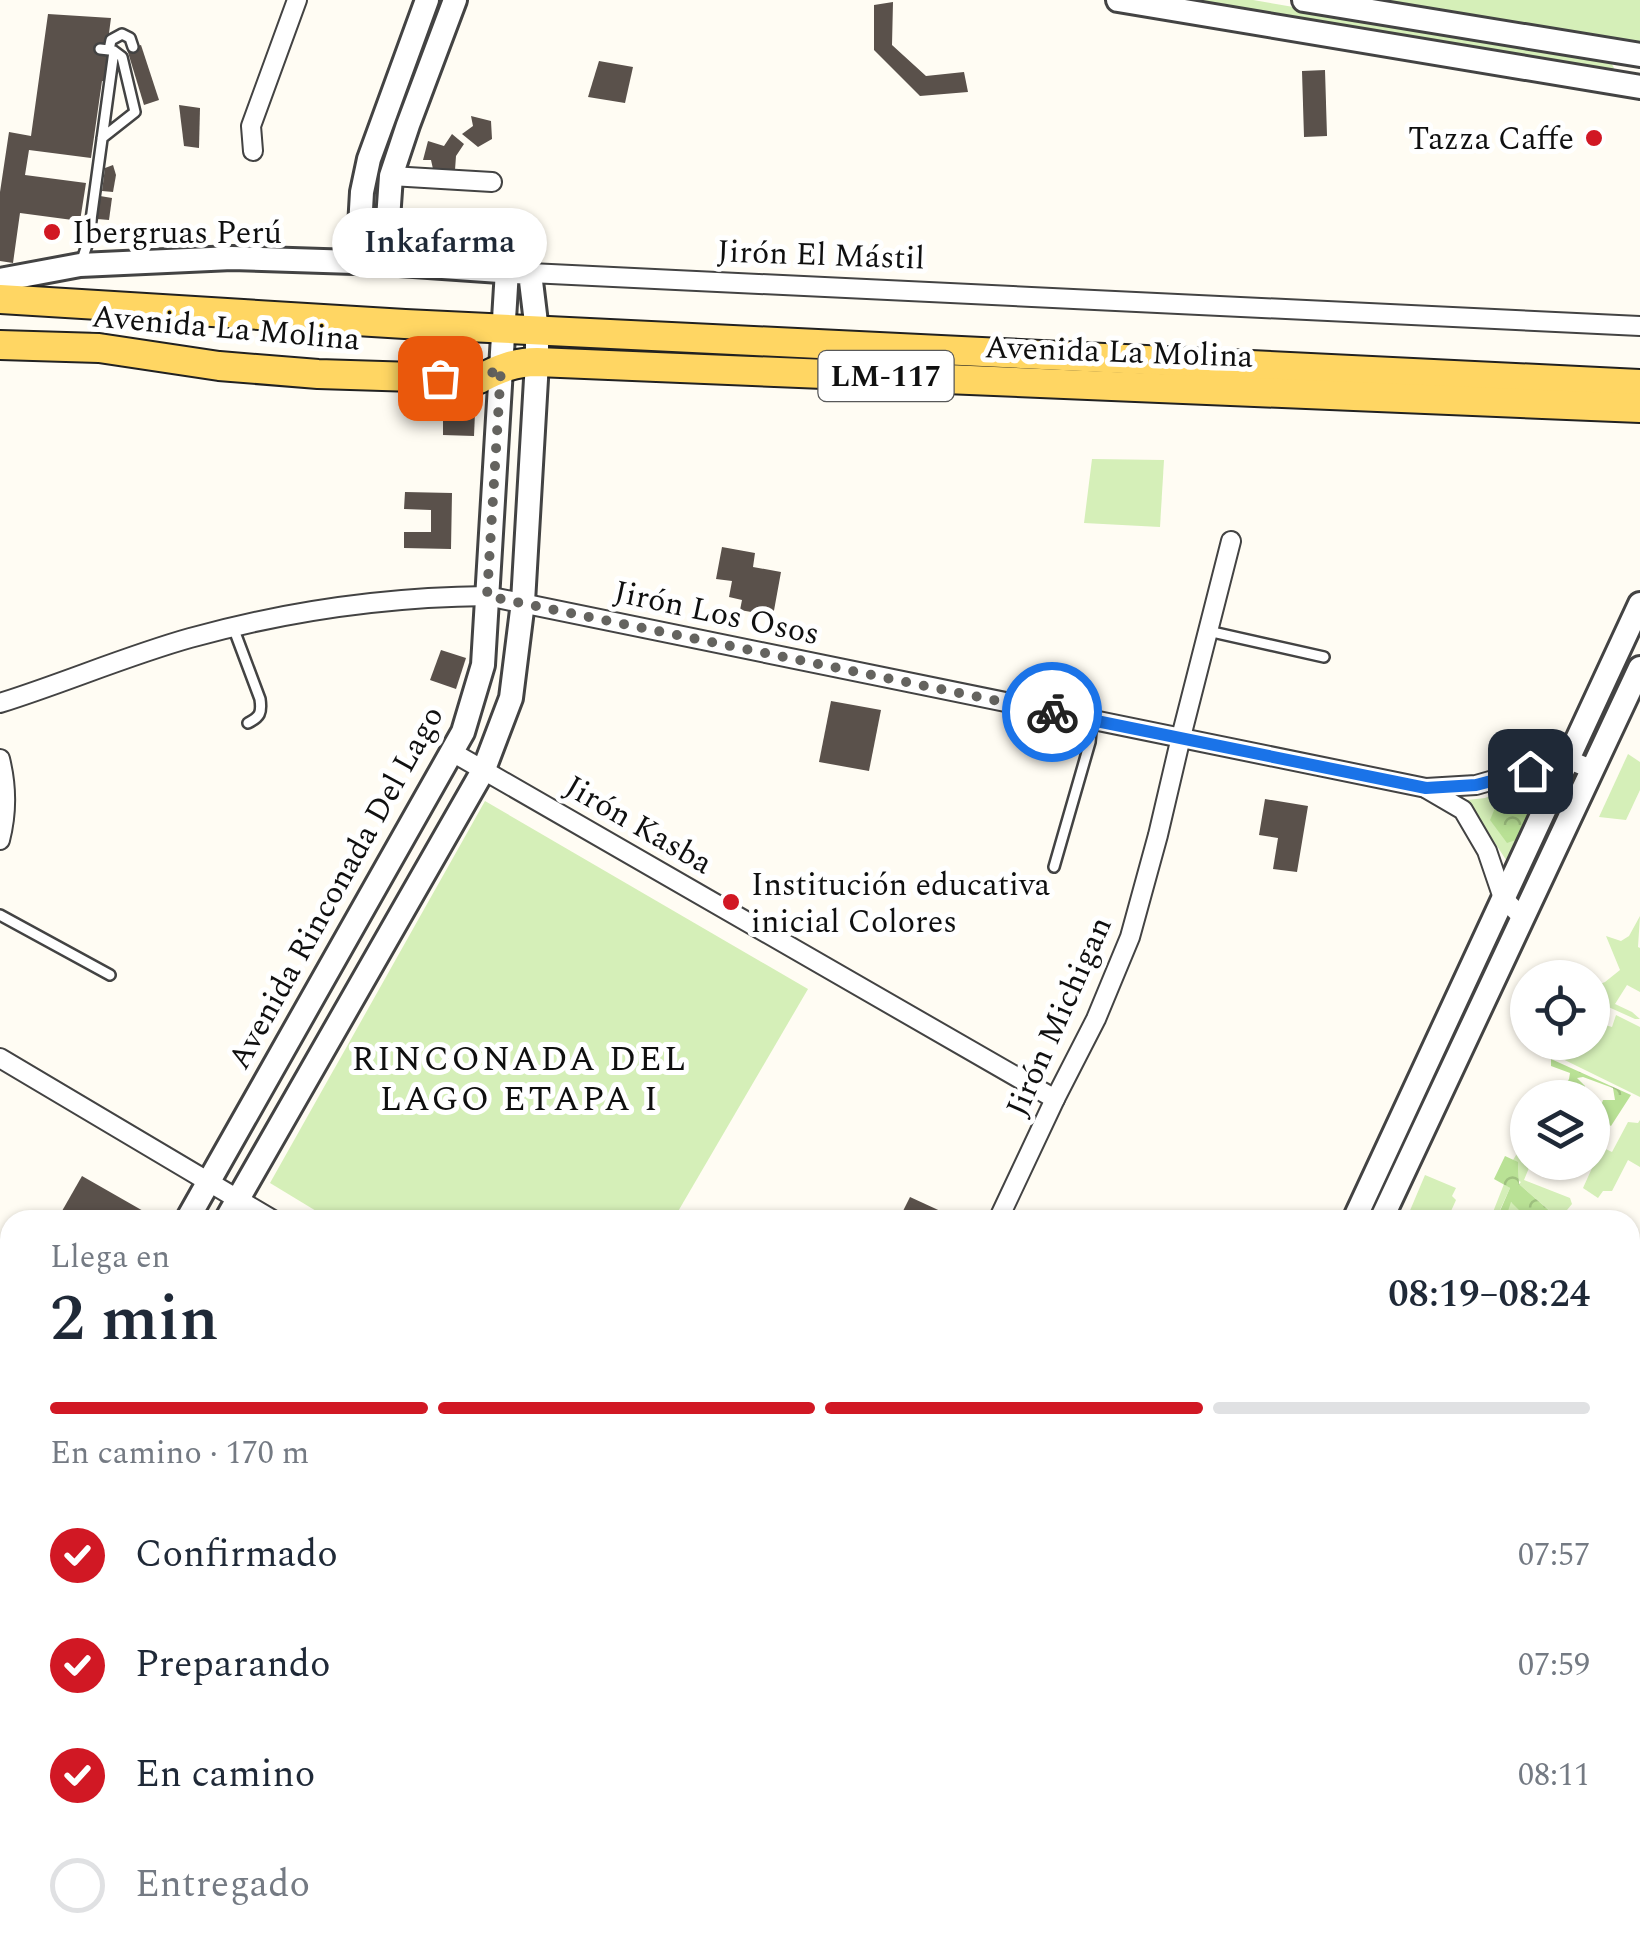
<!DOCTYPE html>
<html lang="es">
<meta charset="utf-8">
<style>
:root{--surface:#fff;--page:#f2f2f3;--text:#1f2937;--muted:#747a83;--line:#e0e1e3;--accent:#d11824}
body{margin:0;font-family:Spectral,serif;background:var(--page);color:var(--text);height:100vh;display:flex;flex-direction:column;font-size:38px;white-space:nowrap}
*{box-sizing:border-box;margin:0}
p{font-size:32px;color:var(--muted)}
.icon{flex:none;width:55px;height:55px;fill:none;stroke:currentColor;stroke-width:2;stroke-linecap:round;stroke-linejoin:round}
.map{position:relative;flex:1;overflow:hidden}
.details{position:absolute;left:0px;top:1210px;width:1640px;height:750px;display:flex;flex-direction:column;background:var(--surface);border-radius:30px 30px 0 0;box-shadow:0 2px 8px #0004}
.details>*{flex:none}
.buttons{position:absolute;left:1510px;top:960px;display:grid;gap:20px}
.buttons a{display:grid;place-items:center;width:100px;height:100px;border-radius:50%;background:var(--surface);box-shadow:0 2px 8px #0004;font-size:50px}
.pin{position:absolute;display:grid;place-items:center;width:85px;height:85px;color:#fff;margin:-42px;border-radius:20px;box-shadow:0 5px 15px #0006}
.courier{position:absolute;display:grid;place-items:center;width:100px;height:100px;margin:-50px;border:8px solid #1a73e8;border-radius:50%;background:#fff;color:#222;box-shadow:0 2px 12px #0007}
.bubble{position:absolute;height:70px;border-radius:35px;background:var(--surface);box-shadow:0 2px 8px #0004;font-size:32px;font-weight:600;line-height:70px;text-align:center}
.head em{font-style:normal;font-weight:600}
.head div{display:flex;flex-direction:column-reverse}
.head{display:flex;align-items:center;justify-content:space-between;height:170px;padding:0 50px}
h1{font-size:65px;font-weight:600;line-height:75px}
.bar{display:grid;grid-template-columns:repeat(4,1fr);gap:15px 10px;align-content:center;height:120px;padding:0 50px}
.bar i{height:12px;border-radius:8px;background:var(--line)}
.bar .current{background:var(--accent)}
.bar p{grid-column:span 4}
ol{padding:0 50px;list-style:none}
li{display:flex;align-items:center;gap:30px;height:110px}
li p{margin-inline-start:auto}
li .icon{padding:10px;border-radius:50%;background:var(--accent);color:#fff;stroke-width:4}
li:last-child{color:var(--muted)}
li i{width:55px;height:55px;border:5px solid var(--line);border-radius:50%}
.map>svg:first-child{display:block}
.green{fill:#d5efb8}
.forest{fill:url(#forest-crowns)}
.building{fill:#5a514b}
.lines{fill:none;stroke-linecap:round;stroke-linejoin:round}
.service-casing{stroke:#434343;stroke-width:14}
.minor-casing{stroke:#434343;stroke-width:22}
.tertiary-casing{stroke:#434343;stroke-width:28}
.primary-casing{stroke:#212121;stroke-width:32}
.service{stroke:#fff;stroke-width:9}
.minor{stroke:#fff;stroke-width:18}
.tertiary{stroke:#fff;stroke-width:22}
.primary{stroke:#ffd663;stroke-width:28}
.done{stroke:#64635f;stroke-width:10;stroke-dasharray:0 18}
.route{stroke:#1a73e8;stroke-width:12}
.poi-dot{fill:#d11824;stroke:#fff;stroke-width:4}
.labels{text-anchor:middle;stroke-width:10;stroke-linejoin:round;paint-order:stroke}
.shield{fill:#fff;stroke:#585858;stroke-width:2.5}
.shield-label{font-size:30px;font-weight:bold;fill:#101010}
.poi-label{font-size:32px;fill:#101010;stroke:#fff;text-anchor:start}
.street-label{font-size:32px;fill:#101010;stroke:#fff}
.neighbourhood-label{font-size:35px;letter-spacing:2.5px;fill:#101010;stroke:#fff}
</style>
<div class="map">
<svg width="1640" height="1960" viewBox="0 0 1640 1960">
<defs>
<pattern id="forest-crowns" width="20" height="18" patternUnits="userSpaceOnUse" patternTransform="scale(2.5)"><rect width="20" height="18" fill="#b9e195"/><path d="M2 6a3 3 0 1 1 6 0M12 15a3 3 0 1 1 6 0" fill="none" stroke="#9ec07f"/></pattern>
</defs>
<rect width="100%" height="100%" fill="#fffcf3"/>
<!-- green -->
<g class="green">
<path d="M1201,0H1253L1610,61L1614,68L1612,72L1204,5Z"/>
<path d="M1370,0H1640V46Z"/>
<path d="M1092,459L1164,460L1160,527L1084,523Z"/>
<path d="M1628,754L1640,762V790L1626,820L1599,817Z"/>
<path d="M1553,770L1510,866L1467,800L1485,798Z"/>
<path d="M485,801L808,989L673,1220H331L270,1183Z"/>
<path d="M1640,916L1638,947L1640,948V992L1627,985L1615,1004L1632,1012L1640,1019H1635L1593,1000L1592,987L1605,982L1620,970L1606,936L1621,941L1629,936Z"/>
<path d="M1616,1015L1640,1027V1097L1528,1042L1541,1043L1577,1057L1584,1043L1592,1042L1593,1026L1595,1022L1612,1027Z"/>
<path d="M1640,1120V1167L1628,1160L1612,1191H1603L1598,1198L1583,1188L1592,1168L1589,1163L1592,1162L1593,1143L1612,1152L1628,1122L1638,1123Z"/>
<path d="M1527,1137L1528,1162L1531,1163L1524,1180L1570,1198L1572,1204L1567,1210L1573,1216L1571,1220H1556L1553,1216L1548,1220H1497L1499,1216L1493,1212L1504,1184L1510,1188L1500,1210L1510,1202L1551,1212L1519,1184L1521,1182L1519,1181L1518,1163L1513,1160Z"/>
<path d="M1425,1175L1456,1188L1452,1196L1456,1200L1447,1220H1406Z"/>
</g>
<!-- forest -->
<g class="forest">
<path d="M1531,780L1542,795L1522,838L1507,843L1490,820L1502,791Z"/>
<path d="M1551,1059L1631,1095L1611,1126L1597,1117L1603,1100H1615L1613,1088L1583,1077L1577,1078L1585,1086L1584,1097H1560L1559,1096L1569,1079L1570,1073L1551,1066Z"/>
<path d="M1505,1156L1518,1162L1519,1184L1552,1213L1529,1220L1511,1202L1507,1214L1500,1211L1510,1188L1494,1179Z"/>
<path d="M1109,1950H1125L1143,1959L1147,1951L1156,1955L1162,1950H1245L1241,1960H1131Z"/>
<path d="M1266,1950H1365L1371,1959L1265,1960Z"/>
</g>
<!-- building -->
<g class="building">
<path d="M893,2L892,45L926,76L964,72L968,92L920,96L874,50V5Z"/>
<path d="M48,14L111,18L106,56L115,58L112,83L102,81L91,158L29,150L25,175L86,183L80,221L20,213L13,263L0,261V192L9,132L31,136Z"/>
<path d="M141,45L159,100L144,105L127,49Z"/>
<path d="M599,61L633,67L625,103L588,97Z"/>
<path d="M1325,70L1327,136L1304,137L1302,71Z"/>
<path d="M179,105L200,108L199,148L184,146Z"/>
<path d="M471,116L491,121L492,139L478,147L462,134L473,126Z"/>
<path d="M452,134L464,144L456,156L455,170L433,169L431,160H423L428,141L444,146Z"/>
<path d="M113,165L116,175L113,192L102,191L105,168Z"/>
<path d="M100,196L112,198L109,220L97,219Z"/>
<path d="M443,408L471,409L475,412L474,436L443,435Z"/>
<path d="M405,492L452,493L451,549L404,548V532H431V510L404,509Z"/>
<path d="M722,547L755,553L753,567L781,572L773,616L740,610L742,600L729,597L732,581L716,579Z"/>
<path d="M441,650L466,658L456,689L430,680Z"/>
<path d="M831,701L881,710L869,771L819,762Z"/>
<path d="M1265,799L1308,806L1297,872L1273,869L1278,838L1259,835Z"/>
<path d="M82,1176L145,1212L140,1220L58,1218Z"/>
<path d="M910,1197L960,1220H907L900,1217Z"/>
<path d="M440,1950H470L468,1960H438Z"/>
</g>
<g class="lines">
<!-- service casing -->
<g class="service-casing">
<g id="service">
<path d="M100,49L109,50L111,40L122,34L130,38L133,47"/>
<path d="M81,263L88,242L114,51L122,57L135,112L102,138"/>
<path d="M233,627L260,699C262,713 260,717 248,723"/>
<path d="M1208,631L1324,657"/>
<path d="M1054,867L1090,742L1092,720"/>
<path d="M0,915L110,975"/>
<path d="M54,1960L59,1950"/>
</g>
</g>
<!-- minor casing -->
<g class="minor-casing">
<g id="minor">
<path d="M253,151L251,126L297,0"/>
<path d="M391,176L492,182"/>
<path d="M530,273L1640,326"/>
<path d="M0,703C64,683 126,656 190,638C287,611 387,597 487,596L1426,788L1476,785L1567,759L1591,769"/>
<path d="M452,752L1055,1099"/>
<path d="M0,759C7,787 7,813 0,840"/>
<path d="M1427,789L1463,810L1487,851L1503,898L1522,917"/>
<path d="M0,1058L273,1220"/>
<path d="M998,1220L1055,1099L1096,1019L1130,937L1158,835L1181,737L1231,541"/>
<path d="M0,1890L10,1895"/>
<path d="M123,1950L148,1960"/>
<path d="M599,1960L611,1950"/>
</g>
</g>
<!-- tertiary casing -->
<g class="tertiary-casing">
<g id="tertiary">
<path d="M1118,0L1640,87"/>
<path d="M1304,0L1640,55"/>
<path d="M358,262L362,192L369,159L427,0"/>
<path d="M385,263L391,176L408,125L455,0"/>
<path d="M0,280L80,265L232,258L385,263L530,273L537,331V362L523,602L511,698L484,769L226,1220"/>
<path d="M187,1220L463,732L483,665L507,270"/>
<path d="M1354,1220L1640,604"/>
<path d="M1381,1220L1640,668"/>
<path d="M0,1546L10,1529"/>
<path d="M0,1615L10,1598"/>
<path d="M1002,1960L1007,1950"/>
<path d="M1032,1960L1037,1950"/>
</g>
</g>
<!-- primary casing -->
<g class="primary-casing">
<g id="primary">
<path d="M0,299L405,324L1640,384"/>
<path d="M0,345L99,348L219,366L318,374L479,379C498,369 515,362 537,362L1640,408"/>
</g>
</g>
<!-- service -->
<use href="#service" class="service"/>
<!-- minor -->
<use href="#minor" class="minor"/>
<!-- tertiary -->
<use href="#tertiary" class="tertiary"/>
<!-- primary -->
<use href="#primary" class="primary"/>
</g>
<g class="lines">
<!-- done -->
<path class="done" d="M440,378L480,379L501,368L487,596L1052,712"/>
<!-- route -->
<path class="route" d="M1052,712L1426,788L1476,785L1530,771"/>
</g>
<!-- markers -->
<g class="poi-dot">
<circle cx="1594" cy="138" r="10"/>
<circle cx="52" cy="232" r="10"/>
<circle cx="731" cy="902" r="10"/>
</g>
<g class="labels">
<!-- shield labels -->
<rect class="shield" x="818.5" y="351" width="135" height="50" rx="8"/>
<g class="shield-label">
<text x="886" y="386">LM-117</text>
</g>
<!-- poi labels -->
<g class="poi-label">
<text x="1574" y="149" text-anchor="end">Tazza Caffe</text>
<text x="72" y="243">Ibergruas Perú</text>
<text x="751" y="895">Institución educativa<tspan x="751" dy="37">inicial Colores</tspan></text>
</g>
<!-- street labels -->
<g class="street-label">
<text transform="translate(821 254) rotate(2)" y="11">Jirón El Mástil</text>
<text transform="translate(226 327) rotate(5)" y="11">Avenida La Molina</text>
<text transform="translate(1119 351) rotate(2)" y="11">Avenida La Molina</text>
<text transform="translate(717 612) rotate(12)" y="11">Jirón Los Osos</text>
<text transform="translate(639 824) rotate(30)" y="11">Jirón Kasba</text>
<text transform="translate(335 887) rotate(-61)" y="11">Avenida Rinconada Del Lago</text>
<text transform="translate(1058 1016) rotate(-66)" y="11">Jirón Michigan</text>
</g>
<!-- neighbourhood labels -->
<g class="neighbourhood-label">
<text x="520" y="1070">RINCONADA DEL<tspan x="520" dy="40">LAGO ETAPA I</tspan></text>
</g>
</g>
</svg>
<div class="buttons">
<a><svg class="icon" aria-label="locate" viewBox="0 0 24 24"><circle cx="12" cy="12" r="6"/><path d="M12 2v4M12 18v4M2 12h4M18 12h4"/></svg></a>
<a><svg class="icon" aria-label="layers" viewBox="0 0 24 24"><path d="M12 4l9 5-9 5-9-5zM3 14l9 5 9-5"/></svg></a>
</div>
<div class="pin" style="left:440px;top:378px;background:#ea580c"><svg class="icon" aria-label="bag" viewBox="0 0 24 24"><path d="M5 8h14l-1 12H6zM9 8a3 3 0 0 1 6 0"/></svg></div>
<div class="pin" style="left:1530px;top:771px;background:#1f2937"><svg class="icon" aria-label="home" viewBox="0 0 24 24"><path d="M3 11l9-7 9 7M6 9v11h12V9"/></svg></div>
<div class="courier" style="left:1052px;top:712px"><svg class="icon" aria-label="bike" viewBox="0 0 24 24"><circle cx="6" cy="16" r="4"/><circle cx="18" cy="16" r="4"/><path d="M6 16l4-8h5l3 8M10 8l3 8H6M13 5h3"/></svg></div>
<div class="bubble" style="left:332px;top:208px;width:215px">Inkafarma</div>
<section class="details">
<div class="head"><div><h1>2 min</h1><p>Llega en</p></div><em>08:19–08:24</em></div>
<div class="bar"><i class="current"></i><i class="current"></i><i class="current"></i><i></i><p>En camino · 170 m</p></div>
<ol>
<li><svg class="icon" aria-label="check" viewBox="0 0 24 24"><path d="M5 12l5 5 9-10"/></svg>Confirmado<p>07:57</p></li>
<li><svg class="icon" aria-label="check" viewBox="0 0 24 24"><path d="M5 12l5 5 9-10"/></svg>Preparando<p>07:59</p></li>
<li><svg class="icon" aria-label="check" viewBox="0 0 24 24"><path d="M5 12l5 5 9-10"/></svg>En camino<p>08:11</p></li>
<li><i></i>Entregado</li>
</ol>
</section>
</div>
